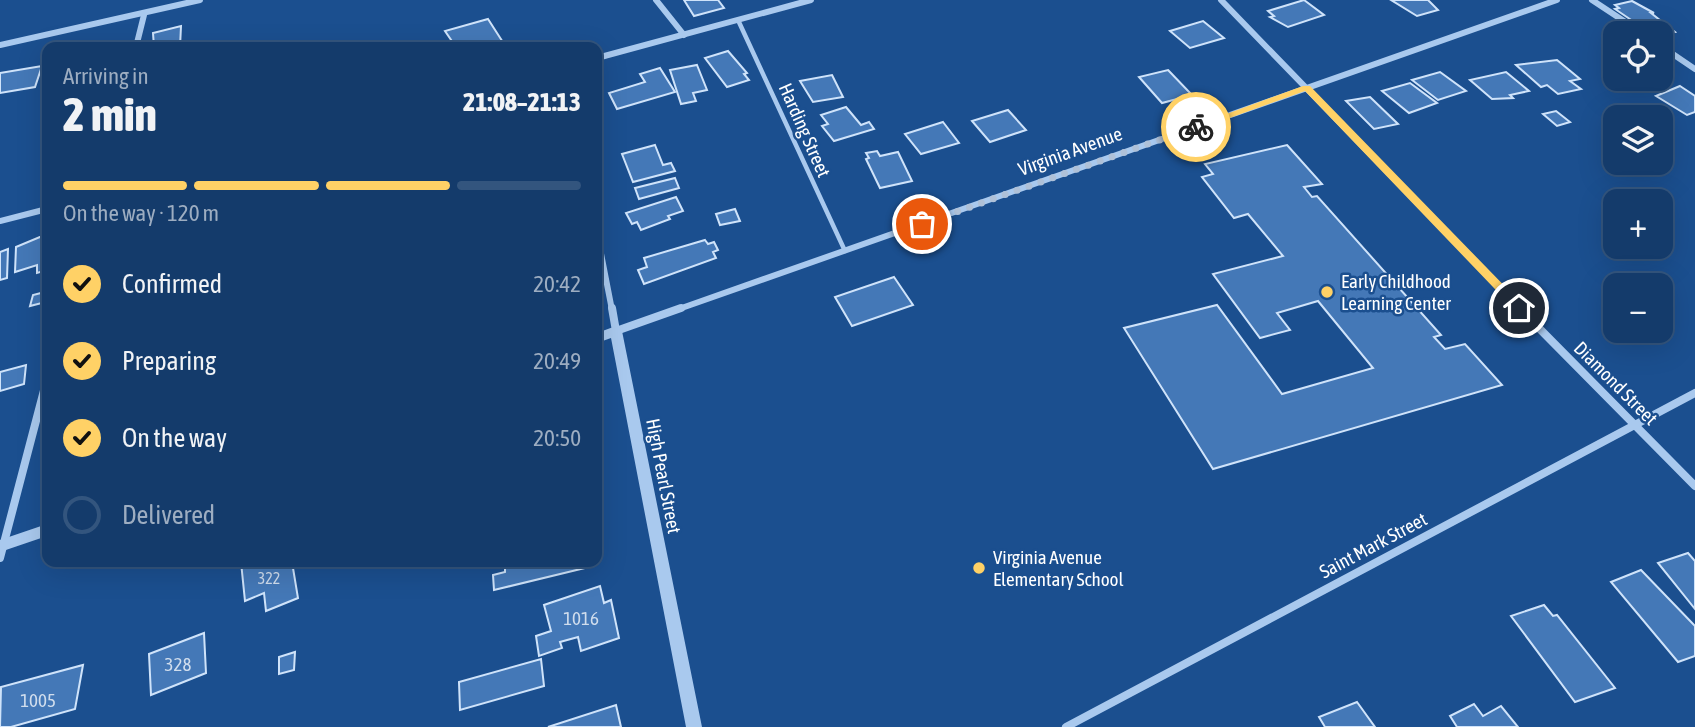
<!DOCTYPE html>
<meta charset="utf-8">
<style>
:root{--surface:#143b6b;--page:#1d4271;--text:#f1f3f6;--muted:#9dadc1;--line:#33557e;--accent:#ffd166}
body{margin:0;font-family:"Asap Condensed",sans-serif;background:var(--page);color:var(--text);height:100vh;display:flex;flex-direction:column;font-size:26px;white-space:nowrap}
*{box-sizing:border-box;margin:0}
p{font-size:23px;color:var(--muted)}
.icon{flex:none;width:38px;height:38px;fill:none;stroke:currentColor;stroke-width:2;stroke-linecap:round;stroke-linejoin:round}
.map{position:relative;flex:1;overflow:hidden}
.sheet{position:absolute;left:42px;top:42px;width:560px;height:525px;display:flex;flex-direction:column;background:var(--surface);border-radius:14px;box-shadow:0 7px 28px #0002,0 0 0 2px var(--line)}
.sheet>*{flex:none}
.controls{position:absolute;left:1603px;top:21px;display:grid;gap:14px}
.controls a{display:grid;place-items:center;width:70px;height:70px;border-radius:14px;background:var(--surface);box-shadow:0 7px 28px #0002,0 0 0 2px var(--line);font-size:35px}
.pin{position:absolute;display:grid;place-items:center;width:60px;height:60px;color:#fff;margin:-30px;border:4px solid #fff;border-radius:50%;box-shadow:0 2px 7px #0007}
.courier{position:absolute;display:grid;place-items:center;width:70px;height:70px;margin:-35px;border:5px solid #ffd166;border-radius:50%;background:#fff;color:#222;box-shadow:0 2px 9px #0007}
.head em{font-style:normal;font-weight:800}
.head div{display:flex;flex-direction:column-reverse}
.head{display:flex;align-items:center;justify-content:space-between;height:119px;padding:0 21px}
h1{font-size:46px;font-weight:800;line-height:52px}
.bar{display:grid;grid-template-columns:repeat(4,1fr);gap:10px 7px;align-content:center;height:84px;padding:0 21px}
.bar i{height:9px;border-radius:5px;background:var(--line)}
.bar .selected{background:var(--accent)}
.bar p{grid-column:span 4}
ol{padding:0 21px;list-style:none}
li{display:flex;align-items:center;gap:21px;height:77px}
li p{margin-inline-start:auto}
li .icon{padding:7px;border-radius:50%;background:var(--accent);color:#111;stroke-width:4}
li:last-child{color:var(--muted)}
li i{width:38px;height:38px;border:4px solid var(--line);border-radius:50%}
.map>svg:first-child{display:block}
.building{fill:#4478b7;stroke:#cfe3fa;stroke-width:2}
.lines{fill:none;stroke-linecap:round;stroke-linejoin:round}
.service{stroke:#a9c9ee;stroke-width:4.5}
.minor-far1{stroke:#a9c9ee;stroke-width:6}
.minor{stroke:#a9c9ee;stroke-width:8}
.tertiary{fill:#a9c9ee;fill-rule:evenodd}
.route{fill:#ffd166}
.done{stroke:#afc1d8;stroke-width:7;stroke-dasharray:0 12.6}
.poi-dot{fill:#ffd166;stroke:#1b4f8f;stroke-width:2.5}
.labels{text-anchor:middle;stroke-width:5;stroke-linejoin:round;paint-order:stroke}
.number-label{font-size:16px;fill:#d0dded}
.street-label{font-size:19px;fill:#fff;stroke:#1b4f8f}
.poi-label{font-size:19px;fill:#fff;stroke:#1b4f8f;text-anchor:start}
.near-number-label{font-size:19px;fill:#d0dded}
</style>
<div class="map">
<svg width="1695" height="727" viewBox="0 0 1695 727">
<rect width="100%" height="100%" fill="#1b4f8f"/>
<!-- building -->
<g class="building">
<path d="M684,0H718L724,8L694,16Z"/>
<path d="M1304,0L1324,15L1288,27L1270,17L1274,16L1268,11Z"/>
<path d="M1391,0H1428L1438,10L1417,16Z"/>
<path d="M1632,1L1654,13H1651L1675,32L1662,35L1653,29L1646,30L1615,9L1619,8L1615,5Z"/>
<path d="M488,19L506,47H456L445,31Z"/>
<path d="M1203,21L1224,38L1190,48L1170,31Z"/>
<path d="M181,26L180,47H154L153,33Z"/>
<path d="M728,51L747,73L744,74L749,80L727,87L705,58Z"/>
<path d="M1557,60L1580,79L1570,81L1581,89L1558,94L1547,85L1541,87L1516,65Z"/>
<path d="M697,65L707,90L693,93L696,101L681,104L670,70Z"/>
<path d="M42,66L35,87L0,93V73Z"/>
<path d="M660,68L675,92L617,109L609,93L645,82L640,74Z"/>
<path d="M1168,70L1192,95L1162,103L1139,77Z"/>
<path d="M1440,72L1466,91L1438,100L1412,80Z"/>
<path d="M1506,72L1529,91L1510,95L1513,98L1492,99L1470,80Z"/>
<path d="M832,75L843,97L813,102L800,81Z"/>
<path d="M1410,83L1437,103L1409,113L1382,91Z"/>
<path d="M1680,86L1695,96V112L1687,115L1656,96Z"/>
<path d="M1370,97L1398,124L1374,129L1346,101Z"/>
<path d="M846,107L861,125L869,122L874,129L834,141L822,126L828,124L821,115Z"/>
<path d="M1008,110L1026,130L990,142L972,121Z"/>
<path d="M1556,111L1570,122L1557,126L1543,114Z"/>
<path d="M943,122L959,143L921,154L905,134Z"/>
<path d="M655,145L663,165L671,163L675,171L633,182L622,154Z"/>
<path d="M1287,145L1322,184L1304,187L1312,197L1317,196L1441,335L1434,337L1445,349L1465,344L1502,385L1213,469L1124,328L1217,305L1282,394L1373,368L1318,301L1277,313L1290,330L1260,338L1213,274L1283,256L1248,214L1234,218L1202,177L1213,174L1205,164Z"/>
<path d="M877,151L880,156L898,152L912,181L880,188L866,159L869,158L866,153Z"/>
<path d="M675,178L679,188L639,199L635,188Z"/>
<path d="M676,197L683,211L668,216L670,219L641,230L637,222L632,224L626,213Z"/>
<path d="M735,209L740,221L720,225L716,214Z"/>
<path d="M47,234V270L37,273V265L15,272L16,247Z"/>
<path d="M705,240L708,244L714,242L718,250L713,252L716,258L644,284L638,270L647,267L644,258Z"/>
<path d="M8,249L7,278L0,280V252Z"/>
<path d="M894,277L913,305L852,326L835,297Z"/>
<path d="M45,292L42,303L30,306L33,295Z"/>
<path d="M26,365L24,384L0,391V372Z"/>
<path d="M1688,553L1695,561V609L1658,563Z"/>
<path d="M241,562H292L298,598L266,611L264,593L245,601Z"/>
<path d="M505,562H584L585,568L494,590L493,575L505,572Z"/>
<path d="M1641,570L1695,626V656L1678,662L1611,582Z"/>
<path d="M600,586L604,603L611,600L619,638L581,651L578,637L560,642L562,648L539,656L536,636L551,631L544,605Z"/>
<path d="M1544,605L1553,616L1557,615L1615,688L1575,702L1511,616Z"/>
<path d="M204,633L206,673L151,695L149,654Z"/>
<path d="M295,652L294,670L279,674V657Z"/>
<path d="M541,659L544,686L460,710L459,682Z"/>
<path d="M83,665L75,709L11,727H0L1,687Z"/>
<path d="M1357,702L1375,727H1325L1319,717Z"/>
<path d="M1474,704L1483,716L1501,706L1518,727H1457L1450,716Z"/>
<path d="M616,705L621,727H548Z"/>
</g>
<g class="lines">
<!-- service -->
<path class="service" d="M738,20L845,251"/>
<!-- minor-far1 -->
<g class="minor-far1">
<path d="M656,0L684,35"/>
<path d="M1221,0L1521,310"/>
<path d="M1592,0L1642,33"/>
<path d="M0,45L200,0"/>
<path d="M1661,46L1695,69"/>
<path d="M136,47L144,15"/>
<path d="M597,58L811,0"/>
<path d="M0,221L47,209"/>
<path d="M597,233L612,310"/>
<path d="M676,310L1557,0"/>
</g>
<!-- minor -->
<g class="minor">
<path d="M612,308L616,331L681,308"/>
<path d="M1519,308L1695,486"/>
<path d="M0,558L47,379"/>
<path d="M1066,727L1695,393"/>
</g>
<!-- tertiary -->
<g class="tertiary">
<path d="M616,326L622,331L702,727H686L611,338L597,343V333Z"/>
<path d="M47,524V536L0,552V540Z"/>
</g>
</g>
<!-- route -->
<path class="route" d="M1303,86H1310L1523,305V311H1516L1305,91L1199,129L1191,127Z"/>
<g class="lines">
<!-- done -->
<path class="done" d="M922,224L1196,127"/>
</g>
<!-- markers -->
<g class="poi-dot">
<circle cx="1327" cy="292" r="7"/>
<circle cx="979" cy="568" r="7"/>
</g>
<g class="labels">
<!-- number labels -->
<g class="number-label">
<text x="269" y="584">322</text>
</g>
<!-- street labels -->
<g class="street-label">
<text transform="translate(805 130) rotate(66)" y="7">Harding Street</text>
<text transform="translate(1070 151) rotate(-20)" y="7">Virginia Avenue</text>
<text transform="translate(1616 383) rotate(45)" y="7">Diamond Street</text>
<text transform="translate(664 476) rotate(79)" y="7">High Pearl Street</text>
<text transform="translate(1373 545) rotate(-28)" y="7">Saint Mark Street</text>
</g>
<!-- poi labels -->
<g class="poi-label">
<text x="1341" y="288">Early Childhood<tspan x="1341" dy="22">Learning Center</tspan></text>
<text x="993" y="564">Virginia Avenue<tspan x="993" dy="22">Elementary School</tspan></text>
</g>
<!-- near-number labels -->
<g class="near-number-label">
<text x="581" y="625">1016</text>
<text x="178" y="671">328</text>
<text x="38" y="707">1005</text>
</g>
</g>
</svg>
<div class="controls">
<a><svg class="icon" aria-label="locate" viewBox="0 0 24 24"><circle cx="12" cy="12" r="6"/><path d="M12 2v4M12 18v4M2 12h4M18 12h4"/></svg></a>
<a><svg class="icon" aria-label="layers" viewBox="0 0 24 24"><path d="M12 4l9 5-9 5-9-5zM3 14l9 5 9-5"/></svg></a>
<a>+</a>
<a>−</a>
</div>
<div class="pin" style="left:922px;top:224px;background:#ea580c"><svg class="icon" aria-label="bag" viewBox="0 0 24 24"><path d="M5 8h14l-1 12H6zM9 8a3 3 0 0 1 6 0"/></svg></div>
<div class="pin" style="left:1519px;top:308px;background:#1f2937"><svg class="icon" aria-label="home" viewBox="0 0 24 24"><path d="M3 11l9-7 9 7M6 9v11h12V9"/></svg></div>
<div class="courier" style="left:1196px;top:127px"><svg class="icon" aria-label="bike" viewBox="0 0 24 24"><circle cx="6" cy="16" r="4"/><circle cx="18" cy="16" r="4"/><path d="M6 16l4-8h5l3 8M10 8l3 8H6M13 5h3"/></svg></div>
<section class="sheet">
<div class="head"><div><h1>2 min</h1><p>Arriving in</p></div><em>21:08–21:13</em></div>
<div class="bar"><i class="selected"></i><i class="selected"></i><i class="selected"></i><i></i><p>On the way · 120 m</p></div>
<ol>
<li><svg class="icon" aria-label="check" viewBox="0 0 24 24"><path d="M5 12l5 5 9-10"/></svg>Confirmed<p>20:42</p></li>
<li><svg class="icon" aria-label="check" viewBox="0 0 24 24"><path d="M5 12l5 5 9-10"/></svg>Preparing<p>20:49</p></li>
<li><svg class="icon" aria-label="check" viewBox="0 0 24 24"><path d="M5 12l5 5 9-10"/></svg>On the way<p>20:50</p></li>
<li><i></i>Delivered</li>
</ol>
</section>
</div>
